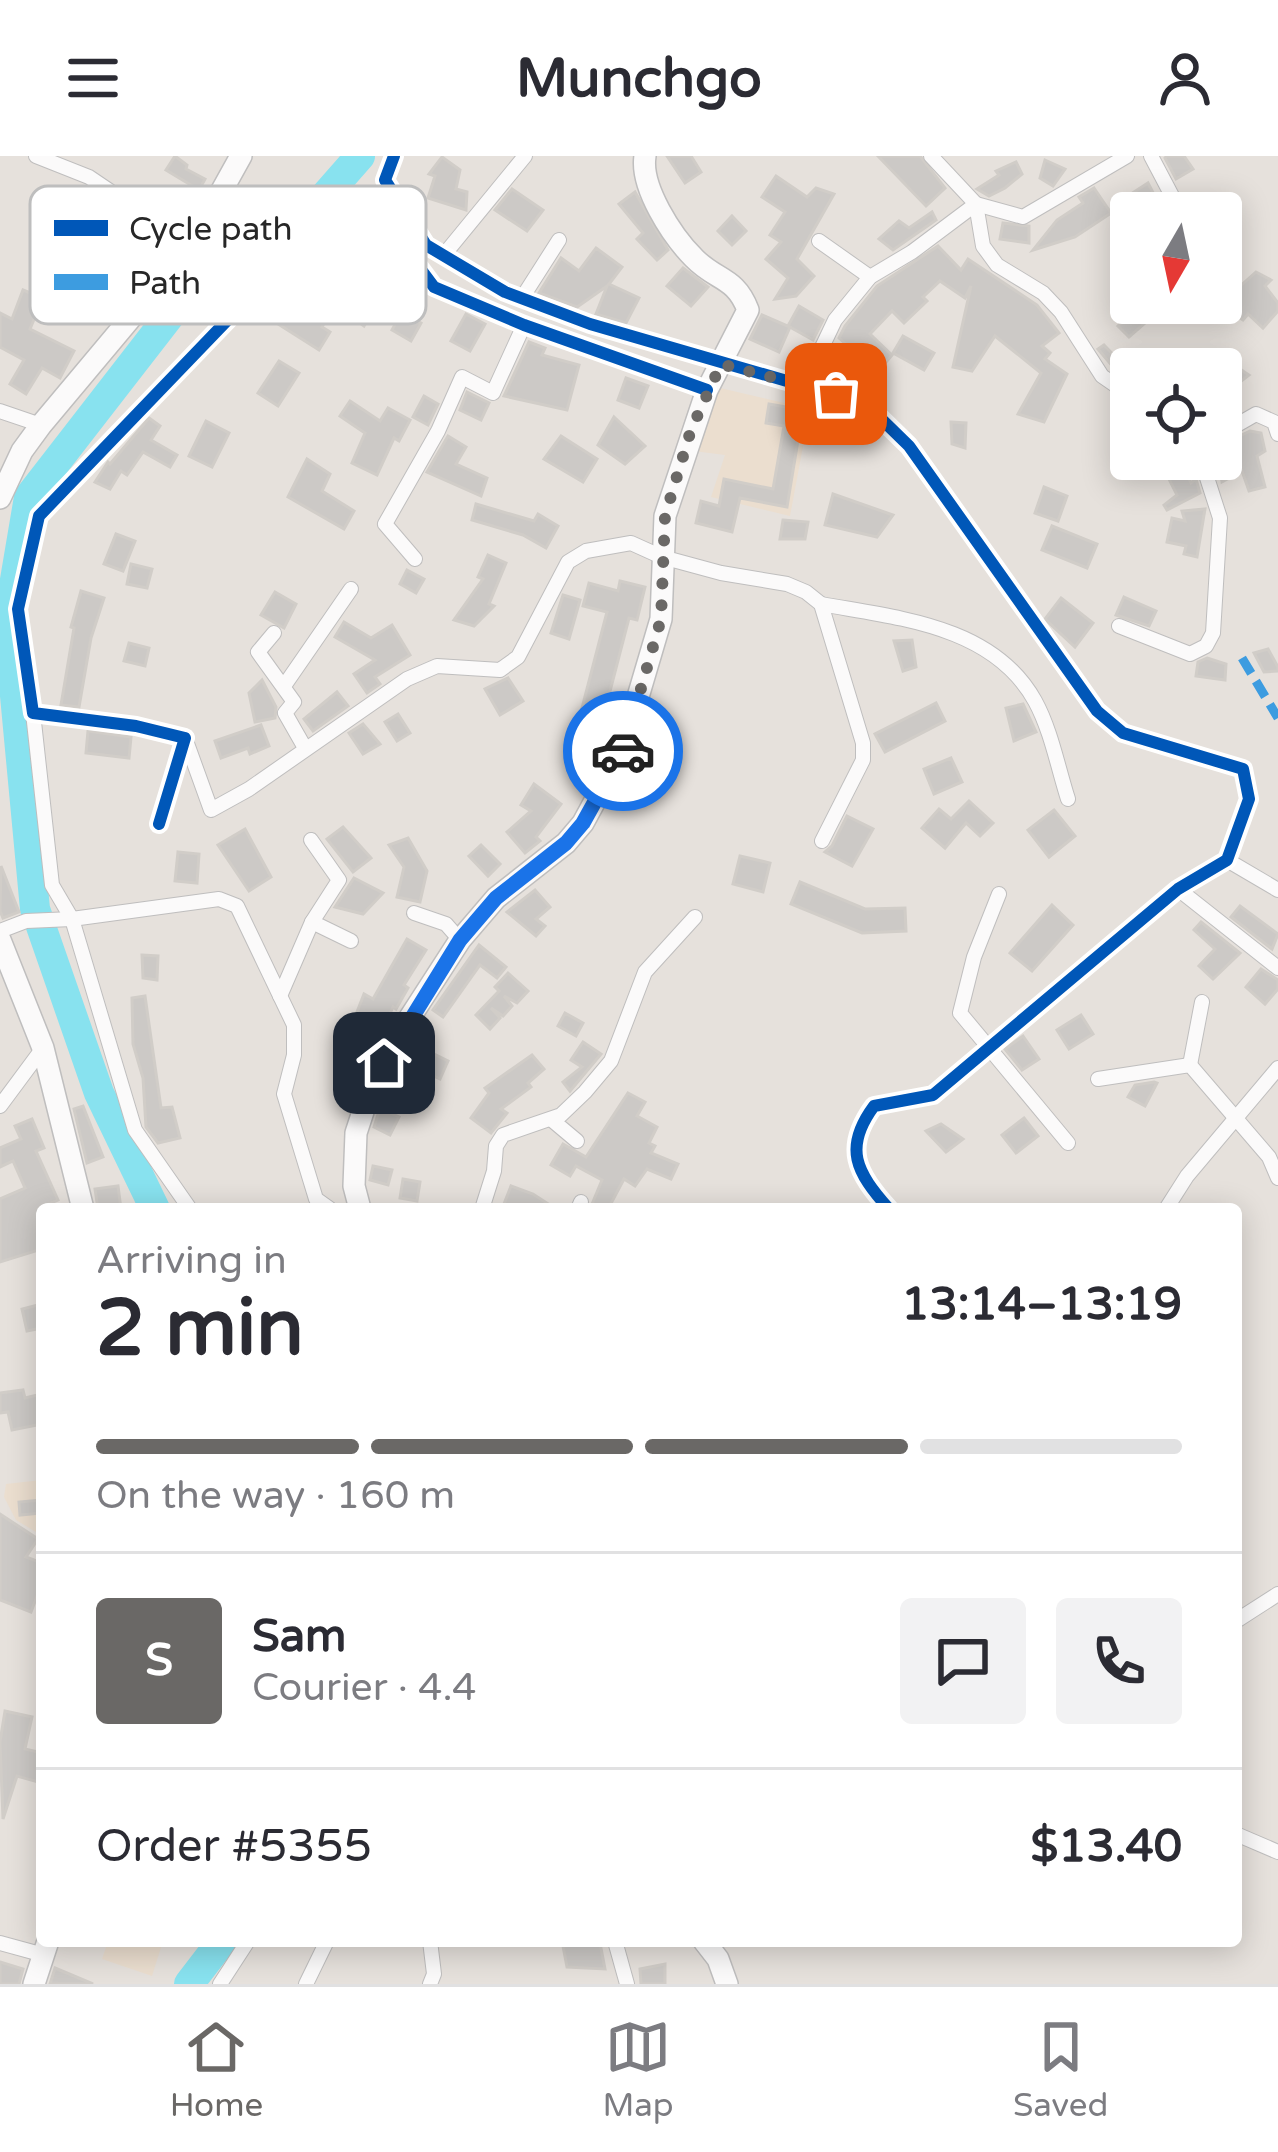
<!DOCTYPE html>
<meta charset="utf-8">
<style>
:root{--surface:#fff;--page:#f2f2f3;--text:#2b2b33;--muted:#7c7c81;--line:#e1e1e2;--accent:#6a6866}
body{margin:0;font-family:"Varela Round",sans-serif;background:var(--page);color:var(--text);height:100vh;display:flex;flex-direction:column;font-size:45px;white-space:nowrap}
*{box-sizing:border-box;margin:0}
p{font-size:39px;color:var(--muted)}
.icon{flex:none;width:66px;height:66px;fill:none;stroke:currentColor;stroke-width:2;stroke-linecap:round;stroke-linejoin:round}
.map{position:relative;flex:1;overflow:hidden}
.drawer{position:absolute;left:36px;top:1047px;width:1206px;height:744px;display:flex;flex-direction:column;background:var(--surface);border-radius:12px;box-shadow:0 6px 30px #0003}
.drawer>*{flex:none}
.needle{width:78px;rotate:189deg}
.controls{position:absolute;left:1110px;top:36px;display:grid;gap:24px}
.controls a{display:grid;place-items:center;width:132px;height:132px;border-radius:12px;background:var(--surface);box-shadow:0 6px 30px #0003;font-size:60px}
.pin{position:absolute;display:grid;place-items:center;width:102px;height:102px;color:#fff;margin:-51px;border-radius:24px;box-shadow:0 6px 18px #0006}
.courier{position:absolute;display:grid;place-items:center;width:120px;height:120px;margin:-60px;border:9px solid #1a73e8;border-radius:50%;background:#fff;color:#222;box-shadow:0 3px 15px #0007}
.overview em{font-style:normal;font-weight:700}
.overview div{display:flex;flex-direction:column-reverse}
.overview{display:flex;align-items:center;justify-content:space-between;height:204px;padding:0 60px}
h1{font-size:78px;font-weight:700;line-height:90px}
.bar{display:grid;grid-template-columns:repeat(4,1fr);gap:18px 12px;align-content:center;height:144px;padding:0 60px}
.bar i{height:15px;border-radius:9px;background:var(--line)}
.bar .selected{background:var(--accent)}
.bar p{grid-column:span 4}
.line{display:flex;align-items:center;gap:30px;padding:0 60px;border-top:3px solid var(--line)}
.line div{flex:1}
.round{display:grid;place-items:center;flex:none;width:126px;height:126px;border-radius:12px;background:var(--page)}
header{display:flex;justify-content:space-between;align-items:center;height:156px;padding:0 60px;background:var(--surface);font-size:54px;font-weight:700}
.dock{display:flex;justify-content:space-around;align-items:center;height:168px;border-top:3px solid var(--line);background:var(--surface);font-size:33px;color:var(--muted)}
.dock a{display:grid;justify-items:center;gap:6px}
.dock .selected{color:var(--accent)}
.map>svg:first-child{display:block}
.education{fill:#ebdecf}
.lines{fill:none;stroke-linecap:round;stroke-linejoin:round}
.river{stroke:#88e2ef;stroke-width:30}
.building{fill:#ccc9c6;stroke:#d1cdc8;stroke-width:3}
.street-casing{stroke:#bfbebe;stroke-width:16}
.secondary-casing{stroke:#bfbebe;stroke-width:24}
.street{stroke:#fbfafa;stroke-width:14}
.secondary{stroke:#fbfafa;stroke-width:21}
.quiet{stroke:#3d9ce0;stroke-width:9;stroke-dasharray:18 9;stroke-linecap:butt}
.cycleway-casing{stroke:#fff;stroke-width:20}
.cycleway{stroke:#0057b8;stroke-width:12}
.done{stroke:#6a6866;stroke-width:12;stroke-dasharray:0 21.6}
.route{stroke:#1a73e8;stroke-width:15}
.key{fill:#fff;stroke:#bebebe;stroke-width:3}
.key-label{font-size:33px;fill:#272727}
</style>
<header><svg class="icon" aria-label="menu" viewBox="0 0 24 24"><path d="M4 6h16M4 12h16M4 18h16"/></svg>Munchgo<svg class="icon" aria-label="person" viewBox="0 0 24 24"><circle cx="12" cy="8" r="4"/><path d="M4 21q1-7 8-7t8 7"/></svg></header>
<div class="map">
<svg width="1278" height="1828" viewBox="0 0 1278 1828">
<rect width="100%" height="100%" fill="#e6e1dc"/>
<!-- education -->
<g class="education">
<path d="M716,231L810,253L790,360L711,341L725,299L694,295Z"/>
<path d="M42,1324V1379H41L16,1364L4,1341L6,1328Z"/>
<path d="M108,1785H163L152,1820L102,1803Z"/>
</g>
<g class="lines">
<!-- river -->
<g class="river">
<path d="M155,1053L99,937L35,753L8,465L29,341L188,136L310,57L360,0"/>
<path d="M189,1828L222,1785"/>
</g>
</g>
<!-- building -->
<g class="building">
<path d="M175,0L187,9L186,13L205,23L199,34L166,14Z"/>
<path d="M667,0H691L701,16L685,27Z"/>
<path d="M878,0H920L945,32L926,50Z"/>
<path d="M1167,0H1184L1193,13L1176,23L1165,2Z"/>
<path d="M442,1L460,14L456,33L467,36L466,54L428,42L435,20L429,18Z"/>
<path d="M1045,4L1065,13L1053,30L1040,22Z"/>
<path d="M1016,6L1022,18L1005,32L989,40L977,33L999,19L996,15Z"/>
<path d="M776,20L807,41L816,32L834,38L797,103L814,120L796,140L775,143L788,122L766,103L781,86L770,79L785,56L762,41Z"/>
<path d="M1148,27L1159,48L1141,57L1131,38Z"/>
<path d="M1094,32L1111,57L1075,81L1033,94L1057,64L1083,47L1079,41Z"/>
<path d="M512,33L543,54L527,75L495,54Z"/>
<path d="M635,36L668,94L657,104L637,83L643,77L619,48Z"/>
<path d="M932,56L936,64L893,94L879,83L899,65L909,72Z"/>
<path d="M732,60L746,75L732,89L718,75Z"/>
<path d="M1003,67L1029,70V87L1000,83Z"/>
<path d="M337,75L358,87L349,101L370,115L374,108L392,120L396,115L405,123L391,141L384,136L364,170L348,158V154L364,129L336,113L321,137L302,125L311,111L315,113Z"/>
<path d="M938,90L961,114L968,103L1037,149L1059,177L1042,190L1050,197L1045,203L1067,218L1044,266L1018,258L1041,217L995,180L972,215L953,211L971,130L965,142L940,125L923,141L927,145L904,167L892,155L870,178L892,199L880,213L877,210L860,234L845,230L859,200L839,182L845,170L877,130Z"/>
<path d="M596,92L622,111L609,128L639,142L626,167L596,158L607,130L577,151L539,137L561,102L579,115Z"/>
<path d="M683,112L708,131L691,150L667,130Z"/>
<path d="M1256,116L1271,124L1265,130L1278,147V155L1263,172L1248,158L1243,164L1220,148Z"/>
<path d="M23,134L43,142L30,173L74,195L60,222L42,212L26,238L10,228L24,204L0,191V157L12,163Z"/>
<path d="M321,137L336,146L322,171L330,176L319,194L275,166L286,148L306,161Z"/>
<path d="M799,150L823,164L813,184L788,170Z"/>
<path d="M1135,152L1145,167L1129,181L1118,170Z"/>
<path d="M402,156L421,167L411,185L392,174Z"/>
<path d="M466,158L485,168L470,195L451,185Z"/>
<path d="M762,159L790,171L779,196L750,183Z"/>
<path d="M903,180L934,197L924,214L893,197Z"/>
<path d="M529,186L545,192L542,199L579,209L567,254L504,240Z"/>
<path d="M1104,189L1124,210L1119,218L1098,193Z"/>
<path d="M279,205L299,217L278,250L258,237Z"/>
<path d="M1231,207L1249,219L1231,233L1221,226V214Z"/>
<path d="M626,222L648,230L639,252L618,244Z"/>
<path d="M467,236L489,247L481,264L460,254Z"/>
<path d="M424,240L438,248L428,269L413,261Z"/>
<path d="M350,245L380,265L388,252L410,264L399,285L394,282L377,319L352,307L365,277L340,260Z"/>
<path d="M769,248L803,254L787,351L740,342L732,376L696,367L701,345L719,350L724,323L773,333L784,270L766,267Z"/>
<path d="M614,261L645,290L625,308L598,289Z"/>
<path d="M149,262L160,270L151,284L177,299L170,311L143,296L127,319L121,315L110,333L95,326L108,306L110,308Z"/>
<path d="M206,265L229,277L212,311L189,300Z"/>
<path d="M951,266L966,267L965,292L952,288Z"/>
<path d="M1250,275L1261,277L1265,295L1257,300L1265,331L1249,335L1242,315L1222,326L1219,303L1221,289Z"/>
<path d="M448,280L466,291L456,308L487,322L481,340L427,316Z"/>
<path d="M561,280L597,303L583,326L544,303Z"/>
<path d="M307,303L330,318L322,335L354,355L344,373L288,341Z"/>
<path d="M1175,303H1180L1191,327L1196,323L1200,337L1167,354L1164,349L1177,339L1162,309Z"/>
<path d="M1044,331L1067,340L1058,365L1035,357Z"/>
<path d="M833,338L893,359L877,381L825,369Z"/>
<path d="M476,348L534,365L538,358L558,370L546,392L523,379L472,364Z"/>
<path d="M1205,353L1197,401L1184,398L1186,390L1167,386L1172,362L1185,365L1182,355Z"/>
<path d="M783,364L808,366L805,383H780Z"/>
<path d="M1052,370L1097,388L1087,412L1042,394Z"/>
<path d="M116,378L135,385L123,415L104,408Z"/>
<path d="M488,399L506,407L489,448L494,450L474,470L454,464L483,423L478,421Z"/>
<path d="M131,408L152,413L147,432L127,428Z"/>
<path d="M407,414L424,423L416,437L400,428Z"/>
<path d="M620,425L645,431L637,464L629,462L609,539L614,540L596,611L569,602L607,456L583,450L589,427L618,435Z"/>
<path d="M81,435L104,442L91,482L79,551L61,549L74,472L71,471Z"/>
<path d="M275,436L296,448L284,472L261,459Z"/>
<path d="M563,439L580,444L569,483L551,477Z"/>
<path d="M1124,441L1156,455L1149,470L1116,459Z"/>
<path d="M1061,442L1093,467L1075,491L1045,463Z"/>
<path d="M344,466L371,482L392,469L410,499L375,521L380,528L367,537L354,518L375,504L335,481Z"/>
<path d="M912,484L916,511L903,515L894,485Z"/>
<path d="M129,487L149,492L145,510L124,505Z"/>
<path d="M1268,493L1278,511V515L1264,516L1254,497Z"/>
<path d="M1207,502L1226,508L1225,524L1196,520L1198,506Z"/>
<path d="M508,522L523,545L500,559L485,533Z"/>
<path d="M262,524L276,551L275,562L255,566L249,537Z"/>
<path d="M337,536L348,550L313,575L304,563Z"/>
<path d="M936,547L945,565L885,596L875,578Z"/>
<path d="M1023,548L1036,576L1014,585L1006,552Z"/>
<path d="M398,558L410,577L397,585L385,566Z"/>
<path d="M363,568L380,588L363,598L349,577Z"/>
<path d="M261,569L269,590L250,598L248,592L221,602L215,585Z"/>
<path d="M88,575L131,581L129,602L86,597Z"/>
<path d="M951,602L962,626L934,638L924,613Z"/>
<path d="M534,628L561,648L536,681L540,685L525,697L507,676L531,655L521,649Z"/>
<path d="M969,645L993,667L980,680L966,667L945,692L922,672L939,653L951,663Z"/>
<path d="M1054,654L1075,680L1049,701L1028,674Z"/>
<path d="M847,660L873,673L852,710L825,696L832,690Z"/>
<path d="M343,671L371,702L353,716L327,683Z"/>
<path d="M245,673L271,721L249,735L218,689Z"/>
<path d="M408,682L427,715L420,746L397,741L404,711L389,689Z"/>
<path d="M481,689L500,708L488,720L469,700Z"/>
<path d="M178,696L199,698L197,727L175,725Z"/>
<path d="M740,700L770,707L763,736L733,728Z"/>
<path d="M1,710L19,756L3,762L0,755Z"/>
<path d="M354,722L383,737L363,758L335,751Z"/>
<path d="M800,726L865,753L905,752L906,775L862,777L791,748Z"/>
<path d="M535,734L550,751L536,763L545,770L536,780L507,756Z"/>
<path d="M1052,749L1073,769L1032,815L1010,797Z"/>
<path d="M1240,750L1278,778L1272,793L1231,761Z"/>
<path d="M1201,766L1240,797L1213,823L1199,810L1215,793L1194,774Z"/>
<path d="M407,783L426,794L404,829L408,832L396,853L393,851L378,884L373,882L368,903L348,897L354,875L350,874L364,838L373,843Z"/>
<path d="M479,789L506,811L497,822L480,809L443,861L433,854Z"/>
<path d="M142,799L158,800L157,824L143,822Z"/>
<path d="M1261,813L1278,824V833L1265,848L1246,831Z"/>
<path d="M508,817L528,835L517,847L504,840L512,850L503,860L491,852L500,862L490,873L476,859L499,835L495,831Z"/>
<path d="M145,840L161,952L172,951L180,982L158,987L146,971L143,922L133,888L132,842Z"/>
<path d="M565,857L583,867L576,880L558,870Z"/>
<path d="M1081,859L1093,878L1069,893L1057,874Z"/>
<path d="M1023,880L1039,903L1022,914L1005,893Z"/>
<path d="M583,886L601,898L570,935L563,926L582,911L571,904Z"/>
<path d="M430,896L448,905L440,923L421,914Z"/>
<path d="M532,899L544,913L528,927L531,931L501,953L507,957L491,977L471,962L489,937L485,932Z"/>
<path d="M1154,926L1157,927L1145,950L1128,941L1135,929Z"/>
<path d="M628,937L645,946L637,960L657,971L649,987L655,990L651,997L678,1008L671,1023L647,1013L635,1030L624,1023L608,1053H590L602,1024L576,1010L570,1020L551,1009L563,988L586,1001Z"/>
<path d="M83,950L103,1001L87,1007L74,953Z"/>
<path d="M380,952L399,961L390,979L374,971Z"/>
<path d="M1024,962L1038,980L1016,997L1002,979Z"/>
<path d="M32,963L44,992L36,995L58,1044L42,1051V1093L0,1106V1043L25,1032L13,1005L0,1011V992L21,983L15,970Z"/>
<path d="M941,968L963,983L946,996L926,975Z"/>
<path d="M373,1010L392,1014L388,1029L370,1024Z"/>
<path d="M403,1023L420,1026L417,1045L400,1042Z"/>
<path d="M118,1030L121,1053H98L95,1033Z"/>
<path d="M511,1030L533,1038L556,1053H502Z"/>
<path d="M42,1148V1172L27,1175L22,1153Z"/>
<path d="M23,1234L25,1242L42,1238V1268L12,1274L8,1256L0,1257V1237Z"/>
<path d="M42,1344V1357L20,1359L19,1346Z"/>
<path d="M0,1358L38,1383L26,1401L42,1407V1427L31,1456L0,1444Z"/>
<path d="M5,1555L32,1561L25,1593L42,1597V1613L38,1626L17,1620L3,1663L0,1586Z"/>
<path d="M600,1787L605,1813L567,1811L563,1790Z"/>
<path d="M0,1806L23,1813L19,1828H0Z"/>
<path d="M665,1808V1828H641L640,1813Z"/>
<path d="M55,1812L93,1828H50Z"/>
</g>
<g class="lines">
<!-- street casing -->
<g class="street-casing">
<g id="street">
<path d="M36,0L89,21L191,90"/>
<path d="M394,0L385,24L426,89L505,136L590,168L866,248L909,290L1097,555L1123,577L1243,613L1249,643L1227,704L1178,733L933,939L874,950C843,992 856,1016 889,1053"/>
<path d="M931,0L976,48L983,90L997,109L1043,137L1061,156L1102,220L1131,240"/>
<path d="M1151,0L1181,57"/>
<path d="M819,85L870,121"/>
<path d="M1221,96L1233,108"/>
<path d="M443,100L525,0"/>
<path d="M522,142L559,84"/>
<path d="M805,227L835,164L870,121L912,96L976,48L1023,61L1127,0"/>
<path d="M0,255L41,269"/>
<path d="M1221,278L1256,258L1274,266L1278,278"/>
<path d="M415,403L385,368L438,275L462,221L493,237L524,169"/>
<path d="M821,448C897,462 993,469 1035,545C1051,574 1058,612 1068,643"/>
<path d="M1119,470L1190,498L1206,490L1213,477L1220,362L1201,303"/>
<path d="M274,477L258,496L294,546L285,557L305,592"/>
<path d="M284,530L351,433"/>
<path d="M33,557L52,729L72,763L135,974L190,1053"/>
<path d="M185,582L211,654L249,633L407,523L437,510L500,514L518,501L568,406L586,395L631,387L662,401L721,417L787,428L806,436L821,448L863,587V604L822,685"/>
<path d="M159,668L185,582L136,570L33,557L18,453L39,360L290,99C305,88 340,48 352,44C361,41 363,44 371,47L434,131L524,169L707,234"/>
<path d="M1227,704L1278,734"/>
<path d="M1178,733L1278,812"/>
<path d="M999,738L974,801L960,857L1068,987"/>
<path d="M414,757L446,768L460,784"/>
<path d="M312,766L351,785"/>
<path d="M0,775L26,765L72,763L219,743L237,750L294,869V899L284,938L316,1043L330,1053"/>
<path d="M280,840L312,766L339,724L311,684"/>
<path d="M1190,909L1202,846"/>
<path d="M1098,923L1190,909L1269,1001L1278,1022"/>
<path d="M0,950L43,892"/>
<path d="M552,964L577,985"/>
<path d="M482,1053L494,1015L496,990L503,979L561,959L585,936L611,905L645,816L695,761"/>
<path d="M578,1053L581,1046"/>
<path d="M1166,1053L1187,1020L1278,912"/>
<path d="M1236,1465L1278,1438"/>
<path d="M1236,1678L1278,1696"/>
<path d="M615,1785L627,1828"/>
<path d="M0,1787L44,1799"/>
<path d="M220,1828L248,1785"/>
<path d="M306,1828L327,1785"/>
<path d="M430,1828L434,1818L430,1785"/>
</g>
</g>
<!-- secondary casing -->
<g class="secondary-casing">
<g id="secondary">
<path d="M0,342L22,295L41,269L191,90L241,0"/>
<path d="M0,784L43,892L83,1053"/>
<path d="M360,1053L354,1030L356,977L371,931L396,883L460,784L496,742L566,687L583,667L622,595L661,463L665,360L707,234L748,154C735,120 716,125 694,102C672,80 640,31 645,0"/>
<path d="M704,1785L718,1803L727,1828"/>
<path d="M34,1828L48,1785"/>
</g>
</g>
<!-- street -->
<use href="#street" class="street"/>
<!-- secondary -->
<use href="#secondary" class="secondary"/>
<!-- quiet -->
<path class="quiet" d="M1242,502L1278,562"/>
<!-- cycleway casing -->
<g class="cycleway-casing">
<g id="cycleway">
<path d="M394,0L385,24L426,89L505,136L590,168L866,248L909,290L1097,555L1123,577L1243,613L1249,643L1227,704L1178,733L933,939L874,950C843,992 856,1016 889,1053"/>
<path d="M159,668L185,582L136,570L33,557L18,453L39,360L290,99C305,88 340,48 352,44C361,41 363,44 371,47L434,131L524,169L707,234"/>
</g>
</g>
<!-- cycleway -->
<use href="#cycleway" class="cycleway"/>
</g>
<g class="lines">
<!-- done -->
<path class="done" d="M623,595L661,463L665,360L691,274L721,208L836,238"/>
<!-- route -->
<path class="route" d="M384,907L460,784L496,742L566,687L583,667L623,595"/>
</g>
<!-- legend -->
<rect x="30" y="30" width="396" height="138" rx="18" class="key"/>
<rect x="54" y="64" width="54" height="16" fill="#0057b8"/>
<rect x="54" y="118" width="54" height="16" fill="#3d9ce0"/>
<g class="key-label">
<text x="129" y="84">Cycle path</text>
<text x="129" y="138">Path</text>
</g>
</svg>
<div class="controls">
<a><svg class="needle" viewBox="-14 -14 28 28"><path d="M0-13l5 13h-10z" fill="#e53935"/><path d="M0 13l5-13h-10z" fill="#7c7c81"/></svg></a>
<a><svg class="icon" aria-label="locate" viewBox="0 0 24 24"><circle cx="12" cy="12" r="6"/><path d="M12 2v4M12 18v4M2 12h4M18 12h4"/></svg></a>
</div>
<div class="pin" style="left:836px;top:238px;background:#ea580c"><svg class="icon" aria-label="bag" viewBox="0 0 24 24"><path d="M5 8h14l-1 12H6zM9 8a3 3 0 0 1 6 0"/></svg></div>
<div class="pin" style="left:384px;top:907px;background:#1f2937"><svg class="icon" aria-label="home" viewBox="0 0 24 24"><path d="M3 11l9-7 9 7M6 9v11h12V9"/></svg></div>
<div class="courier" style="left:623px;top:595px"><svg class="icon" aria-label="car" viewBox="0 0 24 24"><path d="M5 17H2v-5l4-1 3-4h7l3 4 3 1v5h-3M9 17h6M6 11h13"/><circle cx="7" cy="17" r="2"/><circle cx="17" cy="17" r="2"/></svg></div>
<section class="drawer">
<div class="overview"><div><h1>2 min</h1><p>Arriving in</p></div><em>13:14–13:19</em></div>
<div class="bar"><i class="selected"></i><i class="selected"></i><i class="selected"></i><i></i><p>On the way · 160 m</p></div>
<div class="line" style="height:216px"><b class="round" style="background:var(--accent);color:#fff">S</b><div><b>Sam</b><p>Courier · 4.4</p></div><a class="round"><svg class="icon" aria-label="chat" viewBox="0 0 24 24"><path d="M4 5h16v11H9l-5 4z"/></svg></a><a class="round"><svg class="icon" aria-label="phone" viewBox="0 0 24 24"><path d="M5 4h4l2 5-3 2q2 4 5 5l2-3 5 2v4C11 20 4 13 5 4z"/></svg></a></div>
<div class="line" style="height:156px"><div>Order #5355</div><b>$13.40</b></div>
</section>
</div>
<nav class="dock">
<a class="selected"><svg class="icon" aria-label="home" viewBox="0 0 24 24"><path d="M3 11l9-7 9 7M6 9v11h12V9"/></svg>Home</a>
<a><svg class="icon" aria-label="map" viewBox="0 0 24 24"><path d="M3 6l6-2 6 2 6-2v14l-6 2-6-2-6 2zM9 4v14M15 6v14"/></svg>Map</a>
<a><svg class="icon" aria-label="saved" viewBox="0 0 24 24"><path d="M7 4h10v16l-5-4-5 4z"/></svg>Saved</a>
</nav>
